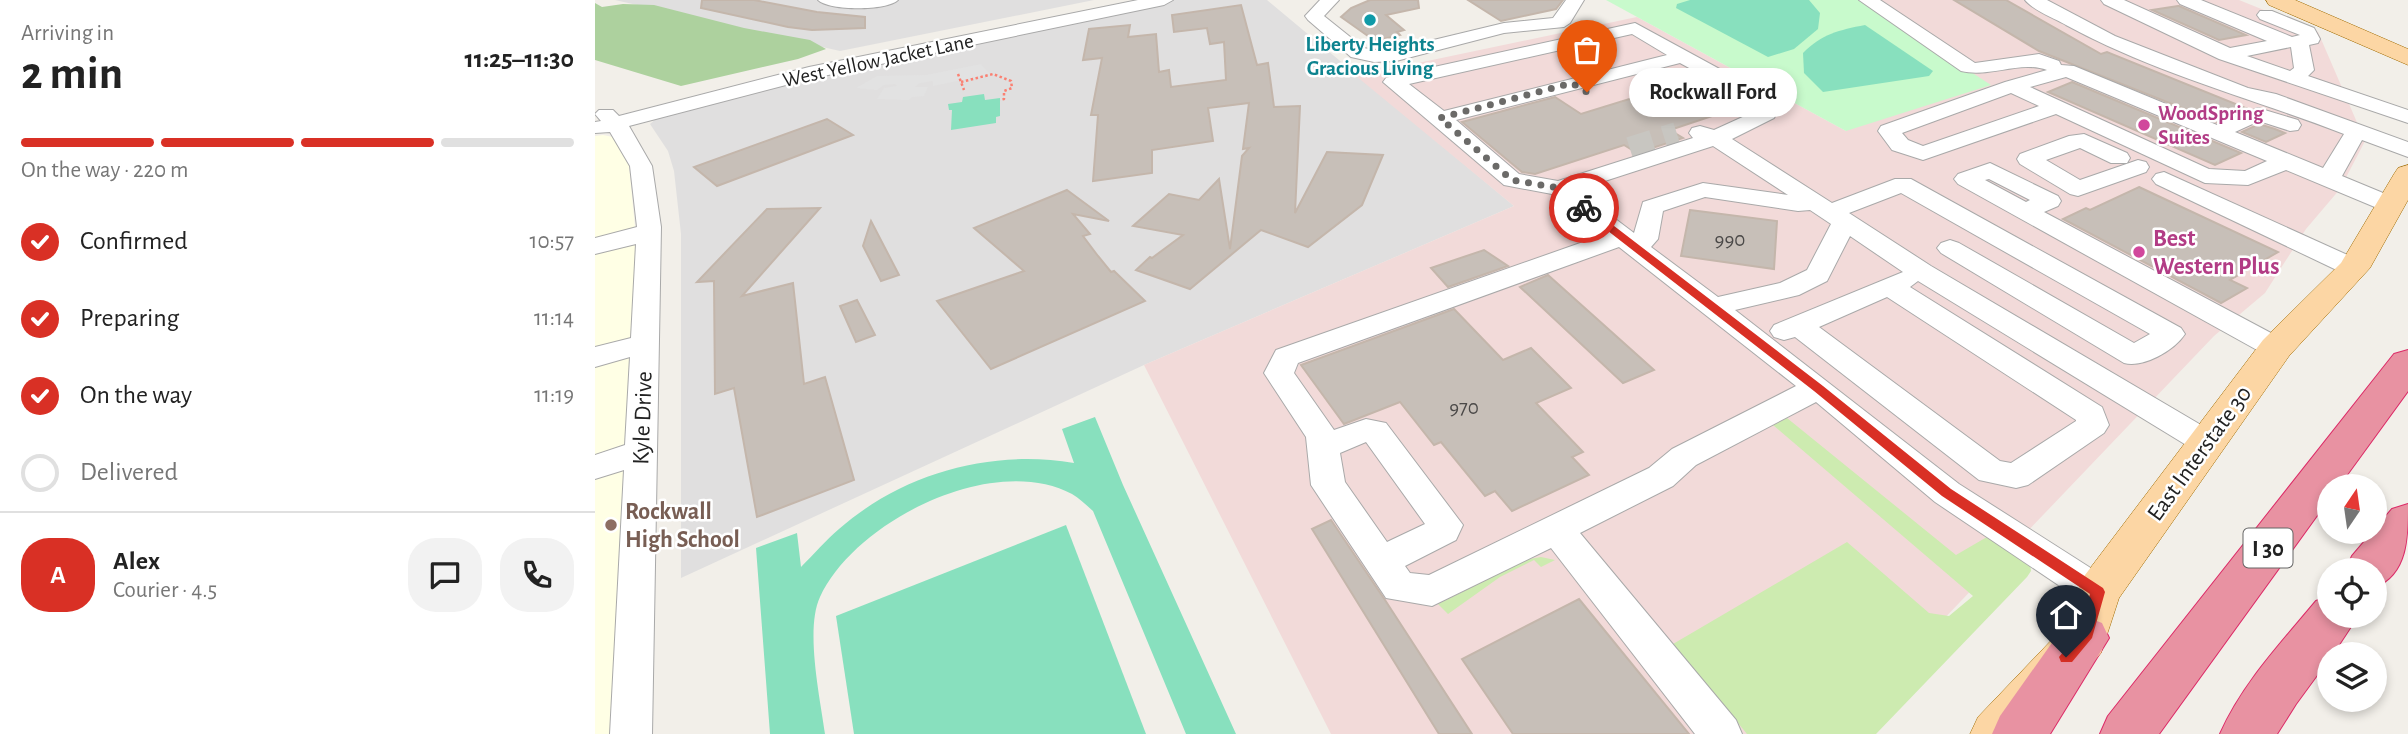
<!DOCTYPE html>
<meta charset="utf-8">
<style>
:root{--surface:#fff;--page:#f2f2f2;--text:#222;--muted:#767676;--line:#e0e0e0;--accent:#d93025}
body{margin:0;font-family:"Alegreya Sans",sans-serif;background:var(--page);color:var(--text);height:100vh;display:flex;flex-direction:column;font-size:26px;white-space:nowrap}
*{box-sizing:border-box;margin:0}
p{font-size:23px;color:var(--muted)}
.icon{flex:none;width:38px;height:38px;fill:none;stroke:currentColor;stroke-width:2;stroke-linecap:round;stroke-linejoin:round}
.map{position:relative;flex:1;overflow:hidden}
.drawer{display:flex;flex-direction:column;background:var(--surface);width:595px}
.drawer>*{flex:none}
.needle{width:46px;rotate:13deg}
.controls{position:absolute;left:1722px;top:474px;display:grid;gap:14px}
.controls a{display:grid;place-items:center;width:70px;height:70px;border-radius:50%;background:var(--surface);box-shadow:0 4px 10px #0003;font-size:35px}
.pin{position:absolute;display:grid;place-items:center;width:60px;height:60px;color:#fff;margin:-72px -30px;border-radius:50% 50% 50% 0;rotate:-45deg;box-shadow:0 0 7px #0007}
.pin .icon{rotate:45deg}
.courier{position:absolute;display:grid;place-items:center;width:70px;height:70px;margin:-35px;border:5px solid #d93025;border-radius:50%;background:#fff;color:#222;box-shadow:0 2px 9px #0007}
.bubble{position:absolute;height:49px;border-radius:24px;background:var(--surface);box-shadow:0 4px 10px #0003;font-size:23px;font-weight:700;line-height:49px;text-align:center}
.overview em{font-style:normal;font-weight:700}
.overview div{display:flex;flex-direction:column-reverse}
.overview{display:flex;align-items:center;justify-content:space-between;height:119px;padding:0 21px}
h1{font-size:46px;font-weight:700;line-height:52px}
.bar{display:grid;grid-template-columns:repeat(4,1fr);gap:10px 7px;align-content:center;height:84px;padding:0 21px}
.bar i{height:9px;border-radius:5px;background:var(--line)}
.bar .active{background:var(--accent)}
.bar p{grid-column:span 4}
.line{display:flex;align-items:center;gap:18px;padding:0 21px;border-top:2px solid var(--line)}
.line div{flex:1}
.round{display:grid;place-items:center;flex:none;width:74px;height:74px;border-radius:28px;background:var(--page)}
ol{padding:0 21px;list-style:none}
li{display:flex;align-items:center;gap:21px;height:77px}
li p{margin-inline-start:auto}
li .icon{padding:7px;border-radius:50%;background:var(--accent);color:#fff;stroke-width:4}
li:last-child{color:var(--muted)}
li i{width:38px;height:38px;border:4px solid var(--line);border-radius:50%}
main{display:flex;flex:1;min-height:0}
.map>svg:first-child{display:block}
.residential{fill:#e0dfdf}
.commercial{fill:#f2dad9}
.education{fill:#ffffe5}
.grass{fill:#cdebb0}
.forest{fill:#add19e}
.park{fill:#c8facc}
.pitch{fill:#88e0be}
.parking{fill:#e2e2e2}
.building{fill:#c7bfb8;stroke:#c4b6ab;stroke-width:2}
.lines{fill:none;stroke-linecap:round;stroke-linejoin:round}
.minor-tunnel{stroke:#c8c6c1;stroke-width:24;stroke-dasharray:24 12;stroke-linecap:butt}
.minor-casing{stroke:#a9a9a9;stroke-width:2}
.major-casing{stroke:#a06b00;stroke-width:1}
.highway-casing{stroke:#dc2a67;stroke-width:2}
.path{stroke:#fa8072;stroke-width:2.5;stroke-dasharray:2.5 2.5;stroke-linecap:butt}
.minor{fill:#fff;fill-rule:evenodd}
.major{fill:#fcd6a4;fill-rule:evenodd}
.highway{fill:#e892a2;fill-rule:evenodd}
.route{fill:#d93025}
.done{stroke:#6b6a68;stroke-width:7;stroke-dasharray:0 12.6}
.culture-dot{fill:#0f9aa8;stroke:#fff;stroke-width:2.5}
.hotel-dot{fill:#d1479c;stroke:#fff;stroke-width:2.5}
.education-dot{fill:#8d6e63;stroke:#fff;stroke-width:2.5}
.labels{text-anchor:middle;stroke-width:5;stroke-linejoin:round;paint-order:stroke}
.far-culture-label{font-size:21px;font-weight:bold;fill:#0d838f;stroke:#fff}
.far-street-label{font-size:21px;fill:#222;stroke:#fff}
.far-hotel-label{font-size:21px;font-weight:bold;fill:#b23c85;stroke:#fff;text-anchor:start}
.number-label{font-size:21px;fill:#4b4948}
.shield{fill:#fff;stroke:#646464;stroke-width:2}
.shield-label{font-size:23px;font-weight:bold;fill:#222}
.hotel-label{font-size:24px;font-weight:bold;fill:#b23c85;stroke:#fff;text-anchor:start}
.street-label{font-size:24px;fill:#222;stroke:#fff}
.education-label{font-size:24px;font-weight:bold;fill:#785e54;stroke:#fff;text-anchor:start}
</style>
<main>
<section class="drawer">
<div class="overview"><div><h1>2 min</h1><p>Arriving in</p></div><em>11:25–11:30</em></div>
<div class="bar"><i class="active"></i><i class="active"></i><i class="active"></i><i></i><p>On the way · 220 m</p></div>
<ol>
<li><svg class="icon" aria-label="check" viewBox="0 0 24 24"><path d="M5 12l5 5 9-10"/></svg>Confirmed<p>10:57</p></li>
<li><svg class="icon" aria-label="check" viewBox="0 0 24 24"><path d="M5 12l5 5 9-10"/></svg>Preparing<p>11:14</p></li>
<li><svg class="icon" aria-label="check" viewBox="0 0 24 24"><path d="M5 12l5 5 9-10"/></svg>On the way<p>11:19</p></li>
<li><i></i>Delivered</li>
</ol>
<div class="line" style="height:126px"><b class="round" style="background:var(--accent);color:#fff">A</b><div><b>Alex</b><p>Courier · 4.5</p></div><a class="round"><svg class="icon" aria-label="chat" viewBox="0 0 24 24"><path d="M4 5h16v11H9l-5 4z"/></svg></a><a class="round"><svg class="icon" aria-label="phone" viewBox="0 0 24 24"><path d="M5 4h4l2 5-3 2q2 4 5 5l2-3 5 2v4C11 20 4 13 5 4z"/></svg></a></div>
</section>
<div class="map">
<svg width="1813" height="734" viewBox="0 0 1813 734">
<rect width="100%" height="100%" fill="#f2efe9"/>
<!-- residential -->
<g class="residential">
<path d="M20,0H499L245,51Z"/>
<path d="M578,0H672L919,206L549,365L86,578V234L79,171L73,151L55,124L63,117L166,88Z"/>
</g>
<!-- commercial -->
<path class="commercial" d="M1265,0H1644L1723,32L1770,141L1745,189L1711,229L1670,293L1619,336L1239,734H736L549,365L919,206L761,76L1042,17L1251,131Z"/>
<!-- education -->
<path class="education" d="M8,135L18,137L25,143L34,165L42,248L19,734H0V136Z"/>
<!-- grass -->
<g class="grass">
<path d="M1192,418L1361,555L1397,534L1435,562L1436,571L1432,577L1281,734H1152L1078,644L1252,542L1334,613L1354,616L1378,596L1178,425Z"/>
<path d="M946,557L960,560L946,567L939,560L905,577L853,614L843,604L934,559Z"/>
</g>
<!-- forest -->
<path class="forest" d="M0,3L7,7L28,4L59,5L149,28L215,40L231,49L203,59L86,86L0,60Z"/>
<!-- park -->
<path class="park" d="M1011,0H1265L1396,85L1251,131Z"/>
<!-- pitch -->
<g class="pitch">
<path d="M1095,0H1214L1225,13L1223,29L1199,49L1173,57L1081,8L1082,4Z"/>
<path d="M1270,25L1338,71L1334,76L1228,92L1209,73L1208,53C1227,34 1244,30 1270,25Z"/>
<path d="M389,94L390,100L405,98V116L401,117V123L356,130L357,110H354L353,104L367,102L368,97Z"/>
<path d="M500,417L528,485L641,734H591L498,511C491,505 484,498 477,494C398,452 260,521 225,597C210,629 225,697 230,734H175L161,548L202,533L206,567C219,554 231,540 244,529C308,473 396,449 479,463L467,429Z"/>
<path d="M471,525L551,734H259L241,616Z"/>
</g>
<!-- parking -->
<path class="parking" d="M386,64L395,74L338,86V81L325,83L320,87H333L329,96L317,97L314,100L282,99L289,88L302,86L300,84L289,85L282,90L261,88L282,76L331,75Z"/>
<!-- building -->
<g class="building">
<path d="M107,0H159L222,12L270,17V28L217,30L193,27L106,8Z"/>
<path d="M775,0H823L824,8L791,15L809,30L802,32L805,35L780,41L746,17L756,8Z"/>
<path d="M873,0H968L961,9L906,21Z"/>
<path d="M1359,0H1411L1506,54L1512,52L1653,109L1622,122L1444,51Z"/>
<path d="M646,5L662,65L673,63L679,107L705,106L700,213L732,152L788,155L767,205L713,247L666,230L595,289L541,270L555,257L557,258L588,235L538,226L574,194L604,200L624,179L635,249L647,156L654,148L648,149L654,103L613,108L618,141L557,150V173L498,181L503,115H496L507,58L488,60L494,29L535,25L533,37L561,34L564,72L574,70L576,87L631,80L629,42L615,44L612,28L579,32L577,15Z"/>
<path d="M1583,6H1584L1651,35L1624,40L1557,10Z"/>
<path d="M1099,79L1147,106L1075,130L1088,138L1042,153L1029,145L940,174L927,172L867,122L960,97L986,114Z"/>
<path d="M1477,82L1646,153L1620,165L1453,92Z"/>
<path d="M232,119L258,135L122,186L99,167Z"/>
<path d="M1664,124L1680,129L1690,133L1671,142L1647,132Z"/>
<path d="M1544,187L1683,252L1635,280L1652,288L1626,303L1468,219L1491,208L1495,210Z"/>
<path d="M472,190L514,221L478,214L495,234L488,236L503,256L516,272L519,271L550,301L396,369L342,301L429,271L379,228Z"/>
<path d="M225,208L147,296L198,283L209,384L230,377L259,480L162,517L139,388L120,394L119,281L102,282L172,209Z"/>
<path d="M1095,210L1182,221L1179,269L1086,256Z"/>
<path d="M276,221L304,275L286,281L268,246Z"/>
<path d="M889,250L913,266L853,287L836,268Z"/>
<path d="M953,275L1059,370L1028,383L925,287Z"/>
<path d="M262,300L280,335L261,342L245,306Z"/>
<path d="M859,309L908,360L936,348L976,388L941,403L988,452L977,457L994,475L917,511L900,491L890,496L846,442L839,445L805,402L749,424L706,365Z"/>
<path d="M736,520L790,600L877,734H844L717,529Z"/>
<path d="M984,599L1094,734H918L867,659Z"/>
</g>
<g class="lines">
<!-- minor-tunnel -->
<path class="minor-tunnel" d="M1035,149L1082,134"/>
<!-- minor casing -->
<g class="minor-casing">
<g id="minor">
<path d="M223,0H303C292,11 234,11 223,0Z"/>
<path d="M543,0H578L569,5L214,79L34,126L57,166L66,227L57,734H15L29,470L0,479V455L30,445L35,357L0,367V347L36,338L41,244L0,254V238L42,227L35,166L15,132L0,133V122L6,121L0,114L4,110H18L24,116L214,67Z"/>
<path d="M725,0H744L729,16L769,48L779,50L801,49L909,23L958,18L971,0H989L975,23L969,27L909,33L801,61L779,62L756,57L713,20L710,16Z"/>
<path d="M1264,0H1285L1380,63L1444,54L1464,61L1466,65L1479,66L1622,125L1663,108L1703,120L1706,125L1703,130L1695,131L1664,121L1640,132L1728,168L1749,134C1656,98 1559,73 1471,25C1459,18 1439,11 1430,0H1452L1520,36L1653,88L1681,94L1813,142V157L1767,140L1747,176L1805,200L1808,205L1805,210L1796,212L1787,210L1691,170L1653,185L1610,183L1461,114L1328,160L1297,150L1283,131L1286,126L1410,82L1452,70C1425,60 1395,78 1366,71ZM1471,77L1672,161L1650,171L1614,169L1435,87ZM1416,93L1444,106L1328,146L1313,140L1307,133Z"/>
<path d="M1506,0H1529L1635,48L1672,41L1585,4L1582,0H1606L1697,37L1705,35L1665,19L1662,15L1665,11H1677L1719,28L1725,39L1723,43L1714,45L1719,70L1713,76L1813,110V123L1624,59L1509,4ZM1696,47L1699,68L1695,71L1652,56Z"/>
<path d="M1040,23L1176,97L1185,108L1179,118L1137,139L1237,203L1300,179H1316L1586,328L1590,334C1579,351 1548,368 1529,363L1346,253L1342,248L1346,243L1355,240L1364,243L1539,343L1555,334L1306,193L1254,213L1336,266L1623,435L1628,443L1623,451L1612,455L1601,451L1323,281L1315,287L1507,407L1514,425L1509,433L1433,485L1421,488L1384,480L1200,337L1189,340L1179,337L1175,331L1179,325L1308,272L1255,236L1232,281L1204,295L1140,310L1364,484L1516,581L1522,592L1516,603L1503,607L1490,603L1340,502L1221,402L1101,465L1078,486L985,533L1141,720L1147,734H1100L956,548L837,606L791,598L716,485L711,437L669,373L681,350L1008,235L957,194L909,185L788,82L791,78L798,76ZM1037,34L1072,55L849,111L814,84ZM1085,63L1162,105L1163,110L1119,130L1105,126L1097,128L1094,133L1098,138L963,181L924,174L861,120ZM1118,146L1193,195L1108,183L1048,202L1039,233L982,190ZM1110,197L1203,211L1215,210L1236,224L1212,270L1185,283L1123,297L1056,247L1063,239L1068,211ZM1024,247L1201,386L1077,449L1054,468L834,575L815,573L810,566L861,540L868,525L791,423L771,419L739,430L699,373L703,363ZM1292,297L1481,420V421L1416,463L1405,461L1224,327ZM771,442L830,524L792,542L750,482L745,453Z"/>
<path d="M1489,134L1532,153L1535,158L1532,163H1516L1485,148L1451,160L1485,180L1543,160L1551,162L1554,167L1551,172L1483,196L1475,194L1425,164L1422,159L1425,154L1474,136Z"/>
<path d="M1395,163L1463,196L1466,201L1463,206L1449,212L1691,341L1696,348L1691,355L1681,357L1671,355L1363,184L1359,179L1363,174ZM1394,179L1435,200L1431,202L1390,180Z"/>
<path d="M1569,172L1768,262L1772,268L1768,274L1759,276L1750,274L1561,184L1557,179L1561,174Z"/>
</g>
</g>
<!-- major casing -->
<g class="major-casing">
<g id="major">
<path d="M1671,0H1700L1813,49V65L1674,5Z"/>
<path d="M1813,165V200L1775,268L1694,356L1524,598L1506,653L1435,734H1375L1383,717L1469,627L1487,579L1668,340L1746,263L1799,174L1803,168Z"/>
</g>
</g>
<!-- highway casing -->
<g class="highway-casing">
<g id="highway">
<path d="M1813,350V391L1744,486H1734V499L1564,734H1505L1513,716L1799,354Z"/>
<path d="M1813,504C1813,536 1813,574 1780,587V570H1751L1757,556L1797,509Z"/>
<path d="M1734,596V616H1763L1738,654H1734V659L1701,704L1682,734H1625C1647,684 1686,643 1721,601Z"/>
<path d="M1489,616L1507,623L1514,638L1455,734H1397L1405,716L1471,623Z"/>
</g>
</g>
<!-- path -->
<g class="path">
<path d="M363,74L369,90"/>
<path d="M366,82L398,74L416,81L417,88L409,91V99L405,100"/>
</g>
<!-- minor -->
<use href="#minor" class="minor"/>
<!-- major -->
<use href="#major" class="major"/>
<!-- highway -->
<use href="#highway" class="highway"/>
</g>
<!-- route -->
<path class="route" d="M986,206H993L1228,386L1356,489L1508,588L1510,592L1497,638L1477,662H1466L1464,657L1483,634L1495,594L1347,496L1219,391L986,210Z"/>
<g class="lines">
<!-- done -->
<path class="done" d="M989,208L964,188L917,180L845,118L977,83L992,92"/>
</g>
<!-- markers -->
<circle class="culture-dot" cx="775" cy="20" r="7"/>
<g class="hotel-dot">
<circle cx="1549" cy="125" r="7"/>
<circle cx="1544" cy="252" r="7"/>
</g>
<circle class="education-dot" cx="16" cy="525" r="7"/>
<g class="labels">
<!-- far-culture labels -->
<g class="far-culture-label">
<text x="775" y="51">Liberty Heights<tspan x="775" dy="24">Gracious Living</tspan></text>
</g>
<!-- far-street labels -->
<g class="far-street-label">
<text transform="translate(283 60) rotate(-12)" y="7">West Yellow Jacket Lane</text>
</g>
<!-- far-hotel labels -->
<g class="far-hotel-label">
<text x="1563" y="120">WoodSpring<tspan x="1563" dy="24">Suites</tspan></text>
</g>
<!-- number labels -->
<g class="number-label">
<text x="1135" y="246">990</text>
<text x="869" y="414">970</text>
</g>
<!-- shield labels -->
<rect class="shield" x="1648.5" y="528.5" width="49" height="39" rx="5"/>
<g class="shield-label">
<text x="1673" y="556">I 30</text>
</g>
<!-- hotel labels -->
<g class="hotel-label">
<text x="1558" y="246">Best<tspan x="1558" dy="28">Western Plus</tspan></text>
</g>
<!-- street labels -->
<g class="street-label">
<text transform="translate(47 418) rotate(-88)" y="8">Kyle Drive</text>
<text transform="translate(1604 453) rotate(-54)" y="8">East Interstate 30</text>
</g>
<!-- education labels -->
<g class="education-label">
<text x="30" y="519">Rockwall<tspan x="30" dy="28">High School</tspan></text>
</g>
</g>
</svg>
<div class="controls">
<a><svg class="needle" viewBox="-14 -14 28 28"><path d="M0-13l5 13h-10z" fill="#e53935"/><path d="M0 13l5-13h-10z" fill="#767676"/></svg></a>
<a><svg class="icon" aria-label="locate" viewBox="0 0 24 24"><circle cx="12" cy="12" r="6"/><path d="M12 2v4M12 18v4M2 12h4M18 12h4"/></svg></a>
<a><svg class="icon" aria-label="layers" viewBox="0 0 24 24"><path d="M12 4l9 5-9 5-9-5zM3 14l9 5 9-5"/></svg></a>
</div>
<div class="pin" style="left:992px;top:92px;background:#ea580c"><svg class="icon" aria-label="bag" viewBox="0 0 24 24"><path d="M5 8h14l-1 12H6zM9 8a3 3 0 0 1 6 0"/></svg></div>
<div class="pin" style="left:1471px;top:657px;background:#1f2937"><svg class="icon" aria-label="home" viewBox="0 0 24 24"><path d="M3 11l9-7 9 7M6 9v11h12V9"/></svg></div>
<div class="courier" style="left:989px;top:208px"><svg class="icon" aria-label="bike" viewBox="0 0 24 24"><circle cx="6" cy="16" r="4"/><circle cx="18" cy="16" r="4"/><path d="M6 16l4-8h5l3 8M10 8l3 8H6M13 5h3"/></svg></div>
<div class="bubble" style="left:1034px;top:68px;width:168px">Rockwall Ford</div>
</div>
</main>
